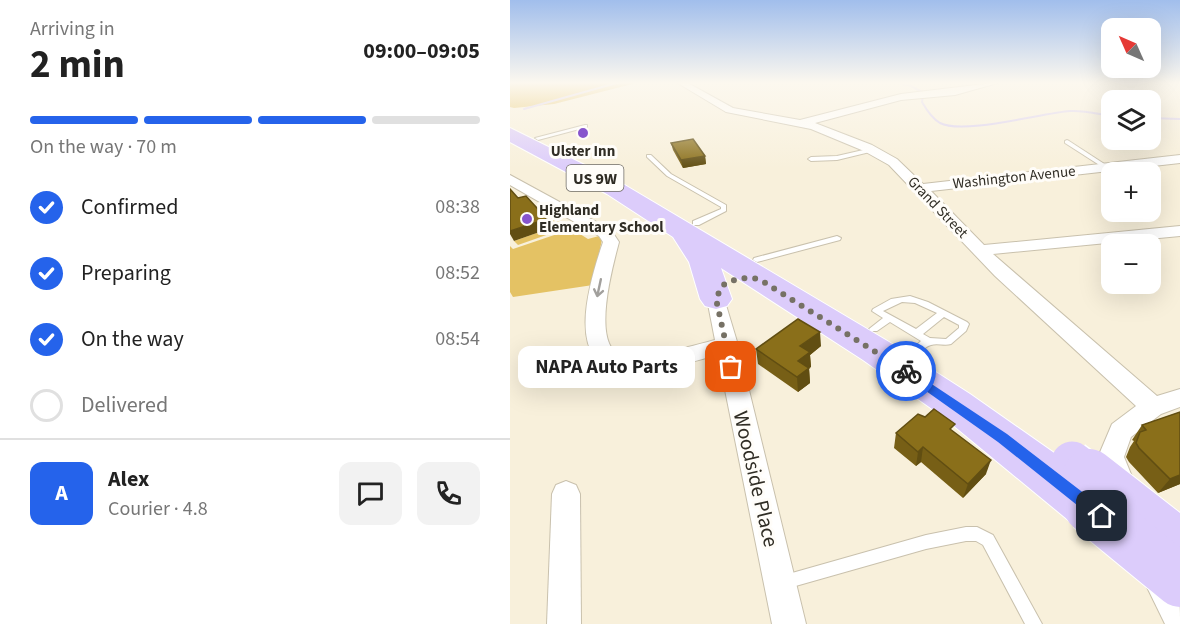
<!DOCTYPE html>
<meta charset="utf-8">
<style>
:root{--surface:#fff;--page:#f2f2f2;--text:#222;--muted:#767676;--line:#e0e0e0;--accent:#2563eb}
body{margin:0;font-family:"Source Sans 3",sans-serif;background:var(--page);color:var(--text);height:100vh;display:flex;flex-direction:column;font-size:22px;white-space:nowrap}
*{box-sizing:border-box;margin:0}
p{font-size:20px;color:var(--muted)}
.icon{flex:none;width:33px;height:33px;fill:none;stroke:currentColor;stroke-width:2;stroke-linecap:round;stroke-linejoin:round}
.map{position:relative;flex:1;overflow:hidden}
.side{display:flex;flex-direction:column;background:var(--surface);width:510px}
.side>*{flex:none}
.needle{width:39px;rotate:315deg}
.tools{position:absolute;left:591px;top:18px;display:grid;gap:12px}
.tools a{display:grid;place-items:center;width:60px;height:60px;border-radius:12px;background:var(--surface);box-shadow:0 6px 24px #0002;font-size:30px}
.pin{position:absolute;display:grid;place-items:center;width:51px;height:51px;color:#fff;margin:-26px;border-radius:12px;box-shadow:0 3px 9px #0006}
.courier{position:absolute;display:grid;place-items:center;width:60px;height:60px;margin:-30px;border:4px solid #2563eb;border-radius:50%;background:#fff;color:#222;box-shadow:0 2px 8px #0007}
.bubble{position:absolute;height:42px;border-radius:12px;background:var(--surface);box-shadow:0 6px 24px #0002;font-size:20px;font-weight:700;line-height:42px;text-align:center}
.head em{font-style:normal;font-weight:700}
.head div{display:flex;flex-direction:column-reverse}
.head{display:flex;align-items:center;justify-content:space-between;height:102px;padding:0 30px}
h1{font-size:39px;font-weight:700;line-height:45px}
.bar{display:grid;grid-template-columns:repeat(4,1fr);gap:9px 6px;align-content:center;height:72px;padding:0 30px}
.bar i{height:8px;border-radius:4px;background:var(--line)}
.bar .selected{background:var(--accent)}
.bar p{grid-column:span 4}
.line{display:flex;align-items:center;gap:15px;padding:0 30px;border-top:2px solid var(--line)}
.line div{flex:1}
.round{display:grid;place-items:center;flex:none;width:63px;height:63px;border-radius:12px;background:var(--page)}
ol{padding:0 30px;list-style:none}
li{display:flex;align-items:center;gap:18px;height:66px}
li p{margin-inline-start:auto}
li .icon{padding:6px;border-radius:50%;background:var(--accent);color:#fff;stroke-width:4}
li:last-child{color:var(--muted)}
li i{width:33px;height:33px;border:3px solid var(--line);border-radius:50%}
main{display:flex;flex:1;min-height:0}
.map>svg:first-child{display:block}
.green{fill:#e4c264}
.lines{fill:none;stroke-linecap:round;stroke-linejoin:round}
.stream{stroke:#d8cdf1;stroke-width:2}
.lane-casing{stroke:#c9c1ad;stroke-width:2}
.street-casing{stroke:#c9c1ad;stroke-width:2}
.highway-casing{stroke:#fff;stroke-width:2}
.lane{fill:#fff;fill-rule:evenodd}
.street{fill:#fff;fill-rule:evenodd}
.highway{fill:#dcccfb;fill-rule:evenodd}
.highway-bridge-far1-casing{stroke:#fff;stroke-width:44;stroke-linecap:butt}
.highway-bridge-casing{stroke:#fff;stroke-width:54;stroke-linecap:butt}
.highway-bridge-far1{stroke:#dcccfb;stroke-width:41}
.highway-bridge{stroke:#dcccfb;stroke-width:52}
.wall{fill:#775f16}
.shaded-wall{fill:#614e12}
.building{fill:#8a6f1a;stroke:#614e12;stroke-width:1.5}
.oneway{stroke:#a2a09d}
.route{fill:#2563eb}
.done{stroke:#767165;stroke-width:6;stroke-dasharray:0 10.8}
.poi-dot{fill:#8755cd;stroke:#fffdf9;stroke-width:2}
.labels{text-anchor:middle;stroke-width:6;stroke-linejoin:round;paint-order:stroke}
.far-poi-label{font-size:15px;font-weight:bold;fill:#302d25;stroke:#fffdf9}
.far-street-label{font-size:15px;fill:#302d25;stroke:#fffdf9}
.shield{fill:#fffdf9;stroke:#6e6b65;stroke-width:1.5}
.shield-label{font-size:16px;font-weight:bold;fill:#302d25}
.near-street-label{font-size:21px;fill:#302d25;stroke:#fffdf9}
</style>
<main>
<section class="side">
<div class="head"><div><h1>2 min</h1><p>Arriving in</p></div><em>09:00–09:05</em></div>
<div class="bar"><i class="selected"></i><i class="selected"></i><i class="selected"></i><i></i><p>On the way · 70 m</p></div>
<ol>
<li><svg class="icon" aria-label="check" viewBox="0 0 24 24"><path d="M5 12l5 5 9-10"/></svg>Confirmed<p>08:38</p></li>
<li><svg class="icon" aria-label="check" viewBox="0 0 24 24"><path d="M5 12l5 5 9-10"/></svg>Preparing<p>08:52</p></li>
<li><svg class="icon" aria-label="check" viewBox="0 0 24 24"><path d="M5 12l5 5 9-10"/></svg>On the way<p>08:54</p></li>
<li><i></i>Delivered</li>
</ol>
<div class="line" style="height:108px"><b class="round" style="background:var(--accent);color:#fff">A</b><div><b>Alex</b><p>Courier · 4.8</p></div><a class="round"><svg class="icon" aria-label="chat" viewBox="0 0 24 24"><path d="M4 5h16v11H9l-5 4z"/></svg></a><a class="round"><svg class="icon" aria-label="phone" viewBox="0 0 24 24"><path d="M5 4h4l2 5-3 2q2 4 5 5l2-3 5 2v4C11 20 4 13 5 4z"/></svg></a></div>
</section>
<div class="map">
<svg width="670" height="624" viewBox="0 0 670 624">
<rect width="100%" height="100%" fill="#f8f0db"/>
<!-- green -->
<g class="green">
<path d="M0,82H130L44,104L4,108L0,107Z"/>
<path d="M29,207L59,227L8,245L4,241L41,228L24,209Z"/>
<path d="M62,229L78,239L89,236L92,239L83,285L3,297L0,292V246L3,249Z"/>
</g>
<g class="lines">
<!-- stream -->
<g class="stream">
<path d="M384,82L401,86L412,92"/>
<path d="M413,96L412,102C416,109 423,119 430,123C453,135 532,113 560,111C574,110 588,114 602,116"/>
<path d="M14,109L110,82"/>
<path d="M640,118L670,119"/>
</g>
<!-- lane casing -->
<g class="lane-casing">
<g id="lane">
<path d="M75,125H77V127L28,140L25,138Z"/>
<path d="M557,140L559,141L599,167L594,168L555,143V141Z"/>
<path d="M362,148L364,149V151L327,160L301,161L298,159L301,157L327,156Z"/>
<path d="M137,155H141L161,174L216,205V211L189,225H183V221L211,209V207L157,176L137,157Z"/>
<path d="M327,236L331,238L330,240L247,262L243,260L244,258Z"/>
<path d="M400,296L418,302L457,322L459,324L456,331L441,344C435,346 427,343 421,345C412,347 411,357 400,356L398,353L411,341L380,322L367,331H361L359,329L373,318L362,311L363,309L381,299ZM392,302L405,303L427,313L406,329L373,311ZM434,317L449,325V328L436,339L420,338L413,334Z"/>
<path d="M456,527H467L483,535L532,624H515L473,545L466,541H456L416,549L275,589L270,587L268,582L270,577L275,575L416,535Z"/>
</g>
</g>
<!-- street casing -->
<g class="street-casing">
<g id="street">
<path d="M166,82H176L223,108L290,120L391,94L491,82L445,95L391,100L305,123L362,145L387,159L413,184L670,155V163L421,191L474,245L670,226V236L483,254L647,396L670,389V407L651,414L621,437L614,457L625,484L621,493L611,497L601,493L588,457L602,424L626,406L485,276L379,165L354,151L301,129L216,112Z"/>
<path d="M0,175L101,230L109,242C103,265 81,343 110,355C126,362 186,345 205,340L197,299L199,295H213L228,345L296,624H262L208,355C178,362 144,375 113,372C52,365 81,278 93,242L89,236L0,185Z"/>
<path d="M56,481L66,485L70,494L71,624H37L42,494L46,485Z"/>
<path d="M650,565C670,575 670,601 670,624H655L634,581L639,570Z"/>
</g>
</g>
<!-- highway casing -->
<g class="highway-casing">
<path id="highway" d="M0,128L113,184L379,342L460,394L597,490L604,507L597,524L580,530L563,524L432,416L353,360L211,268L222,299L217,306L206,309L195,306L190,299L179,262L163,237L97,194L0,142Z"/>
</g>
<!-- lane -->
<use href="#lane" class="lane"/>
<!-- street -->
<use href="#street" class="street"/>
<!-- highway -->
<use href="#highway" class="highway"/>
<!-- highway-bridge-far1 casing -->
<g class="highway-bridge-far1-casing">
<path id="highway-bridge-far1" d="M562,462L581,476"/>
</g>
<!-- highway-bridge casing -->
<g class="highway-bridge-casing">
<g id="highway-bridge">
<path d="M579,475L670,546"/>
<path d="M580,507L670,581"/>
</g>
</g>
<!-- highway-bridge-far1 -->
<use href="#highway-bridge-far1" class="highway-bridge-far1"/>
<!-- highway-bridge -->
<use href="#highway-bridge" class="highway-bridge"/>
</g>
<!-- wall -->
<g class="wall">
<path d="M161,143L195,156L196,164L173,168L163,150Z"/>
<path d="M311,346L300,355L301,367L299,368L300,383L288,392L248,364L246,349Z"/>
<path d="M670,412V484L648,493L619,462L616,457L620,447L624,441L622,440L632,425Z"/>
<path d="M443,431L476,474L453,498L411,462L406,466L384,448L386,433Z"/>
</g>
<!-- shaded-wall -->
<g class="shaded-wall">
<path d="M195,156L196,164L173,168L171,160Z"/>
<path d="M37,219L41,228L4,241L0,234V231Z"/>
<path d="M310,332L311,346L300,355L301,367L299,368L300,383L288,392L287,377L290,346Z"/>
<path d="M413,447L411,462L406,466L408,452Z"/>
<path d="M481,460L476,474L453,498L458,484Z"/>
<path d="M670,475V484L648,493L660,479Z"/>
</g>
<!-- building -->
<g class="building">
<path d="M183,139L195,156L171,160L161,143Z"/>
<path d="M0,189L8,198L16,196L37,219L0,231Z"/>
<path d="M288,319L310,332L290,346L300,352L288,361L299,368L287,377L246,349Z"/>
<path d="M424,409L445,424L440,429L481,460L458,484L413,447L408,452L386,433L408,414L415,417Z"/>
<path d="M670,412V475L660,479L629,448L626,443L630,432L636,430L632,425Z"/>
</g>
<!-- one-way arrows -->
<defs><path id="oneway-shaft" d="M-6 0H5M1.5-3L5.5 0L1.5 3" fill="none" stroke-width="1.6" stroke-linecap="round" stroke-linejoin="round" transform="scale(1.5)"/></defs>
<use class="oneway" href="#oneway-shaft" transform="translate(89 288) rotate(102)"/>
<!-- sky -->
<linearGradient id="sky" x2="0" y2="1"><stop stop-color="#a1beec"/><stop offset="0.49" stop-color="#fcf8ef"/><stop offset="1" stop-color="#fcf8ef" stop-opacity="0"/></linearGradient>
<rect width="670" height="169" fill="url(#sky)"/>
<!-- route -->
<path class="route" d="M396,367L497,434L597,511L600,516L597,521L592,524L587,521L488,442L392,374L390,371Z"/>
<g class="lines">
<!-- done -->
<path class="done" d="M221,367L206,299L212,286C224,278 235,277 249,279L396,371"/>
</g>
<!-- markers -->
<g class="poi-dot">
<circle cx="73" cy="133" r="6"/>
<circle cx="17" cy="219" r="6"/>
</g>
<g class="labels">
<!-- far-poi labels -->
<g class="far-poi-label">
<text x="73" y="156">Ulster Inn</text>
<text x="29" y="215" text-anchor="start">Highland<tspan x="29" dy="17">Elementary School</tspan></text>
</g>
<!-- far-street labels -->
<g class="far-street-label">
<text transform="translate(504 177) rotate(-6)" y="5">Washington Avenue</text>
<text transform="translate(428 207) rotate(46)" y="5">Grand Street</text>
</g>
<!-- shield labels -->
<rect class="shield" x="56.5" y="165" width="57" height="26" rx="4.5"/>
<g class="shield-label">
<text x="85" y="184">US 9W</text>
</g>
<!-- near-street labels -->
<g class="near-street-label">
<text transform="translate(246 479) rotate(77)" y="7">Woodside Place</text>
</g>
</g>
</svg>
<div class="tools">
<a><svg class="needle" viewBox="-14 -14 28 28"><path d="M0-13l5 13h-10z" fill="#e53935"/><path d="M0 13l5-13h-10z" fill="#767676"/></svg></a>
<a><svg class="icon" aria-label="layers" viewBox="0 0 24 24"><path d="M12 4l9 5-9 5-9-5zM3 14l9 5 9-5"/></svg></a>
<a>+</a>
<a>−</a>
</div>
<div class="pin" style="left:221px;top:367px;background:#ea580c"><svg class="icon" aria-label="bag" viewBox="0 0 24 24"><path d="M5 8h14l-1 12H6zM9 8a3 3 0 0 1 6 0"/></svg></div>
<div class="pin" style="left:592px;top:516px;background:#1f2937"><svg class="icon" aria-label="home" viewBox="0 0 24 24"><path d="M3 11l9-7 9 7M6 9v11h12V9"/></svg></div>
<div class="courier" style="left:396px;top:371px"><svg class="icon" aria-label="bike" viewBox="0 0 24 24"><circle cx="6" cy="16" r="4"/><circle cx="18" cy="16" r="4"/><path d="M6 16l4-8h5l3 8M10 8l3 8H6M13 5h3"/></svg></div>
<div class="bubble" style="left:8px;top:346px;width:177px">NAPA Auto Parts</div>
</div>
</main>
